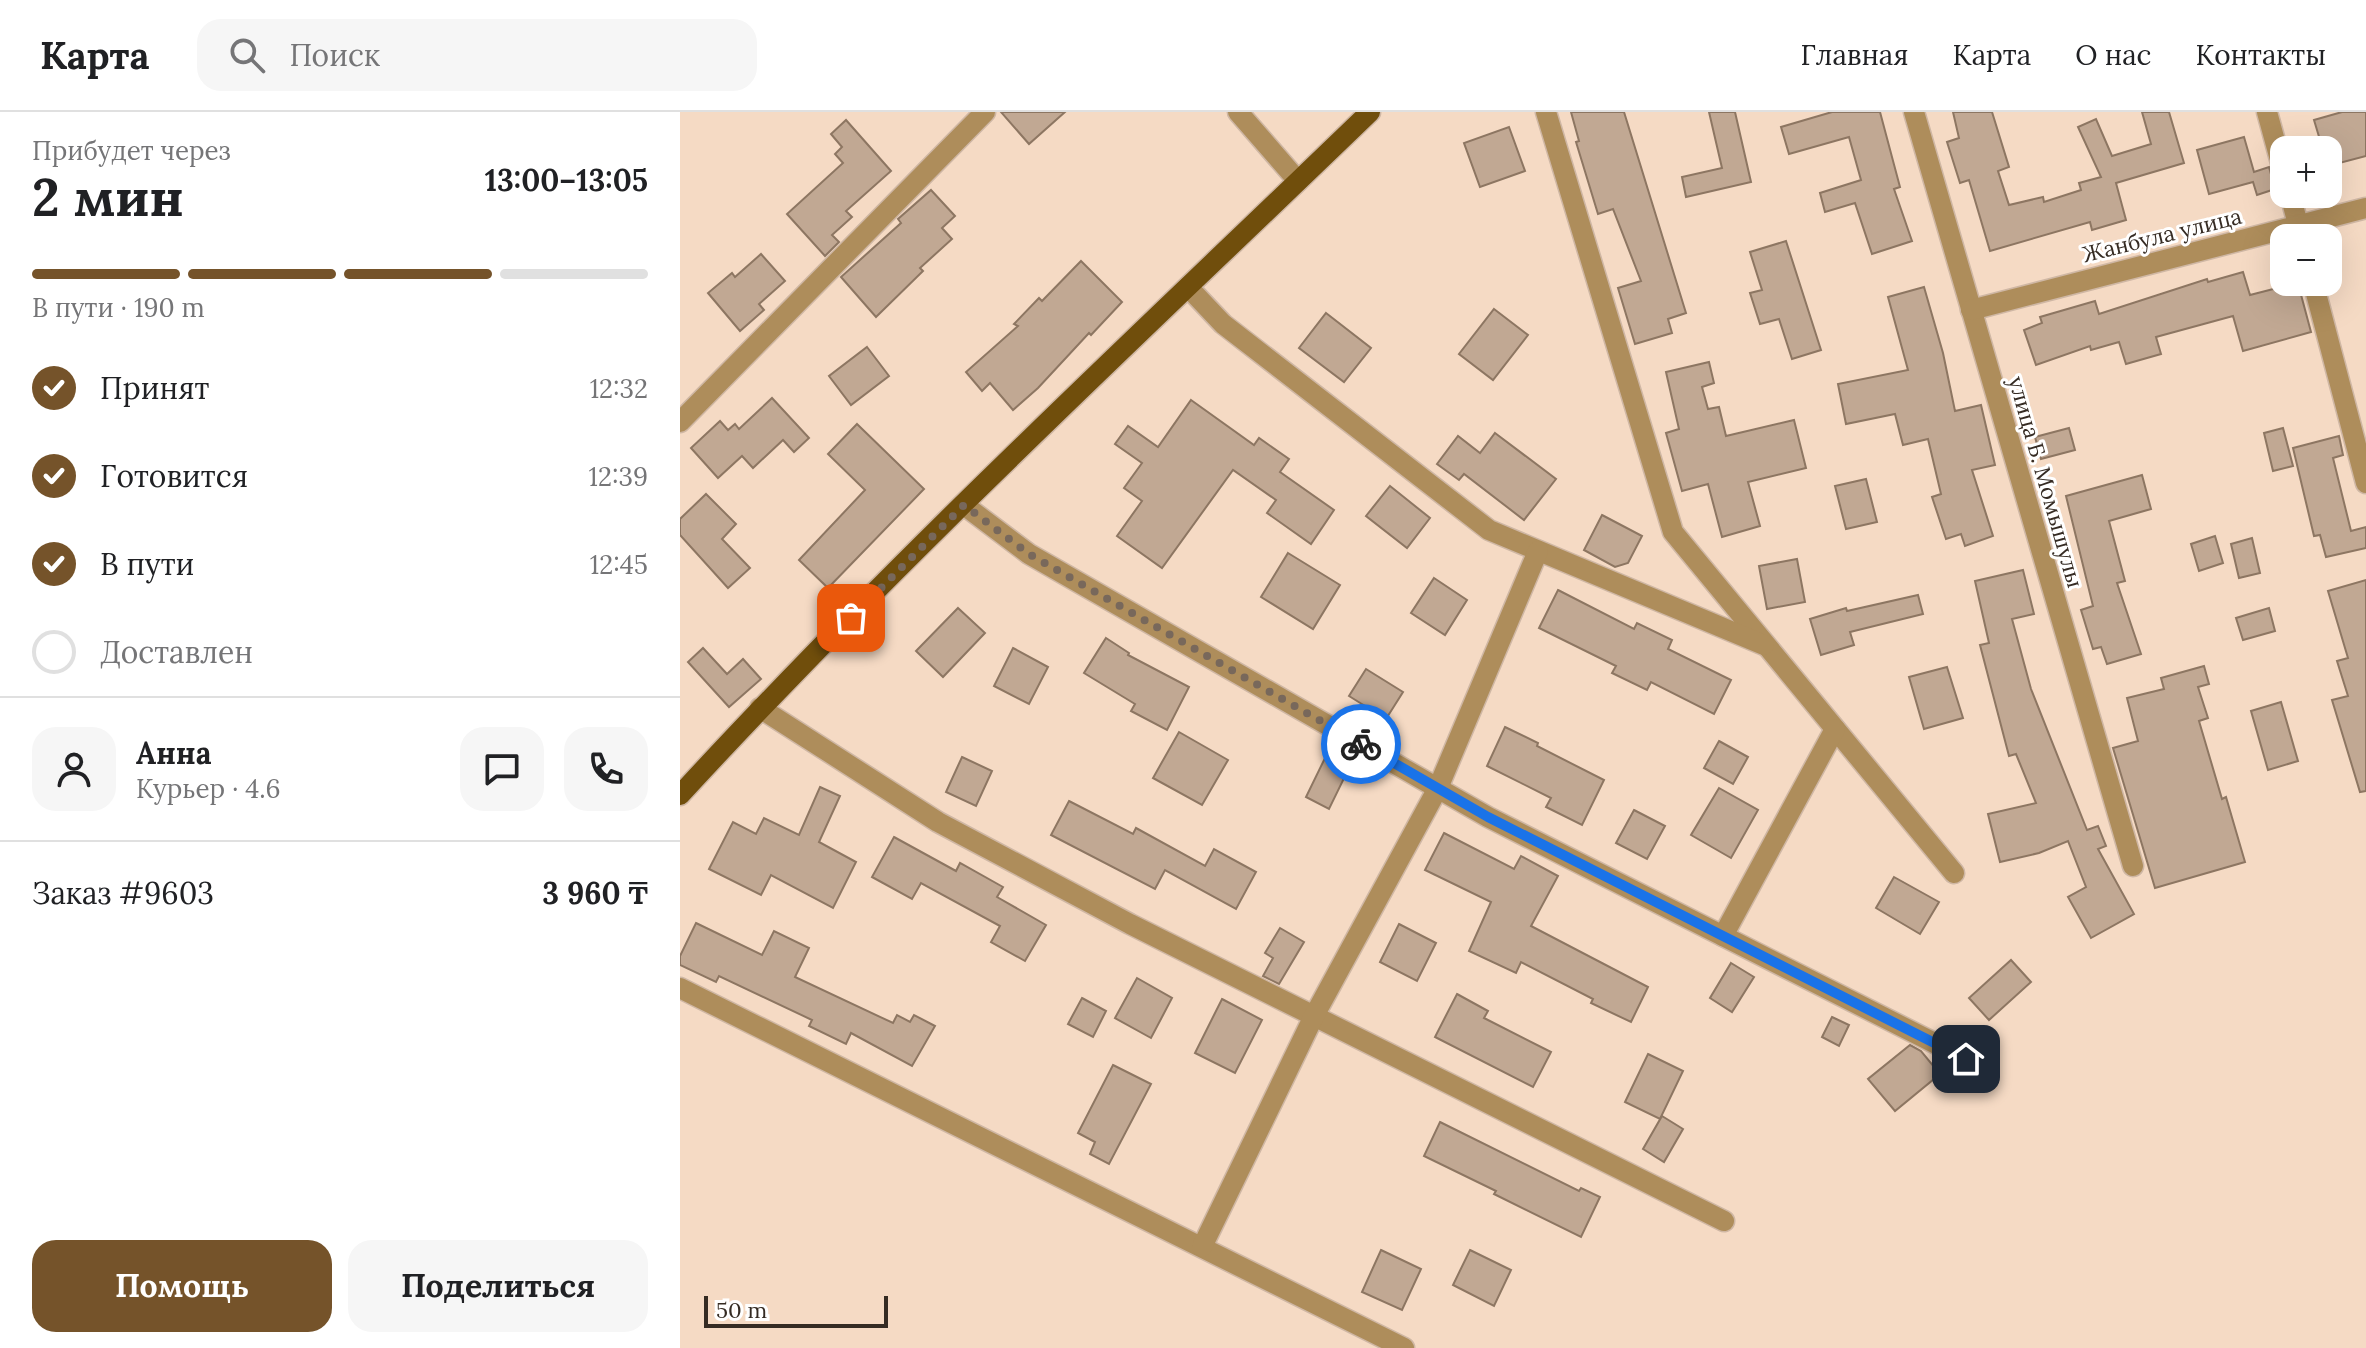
<!DOCTYPE html>
<html lang="ru">
<meta charset="utf-8">
<style>
:root{--surface:#fff;--page:#f6f6f6;--text:#202124;--muted:#757577;--line:#e0e0e0;--accent:#75532a}
body{margin:0;font-family:Lora,serif;background:var(--page);color:var(--text);height:100vh;display:flex;flex-direction:column;font-size:30px;white-space:nowrap}
*{box-sizing:border-box;margin:0}
p{font-size:26px;color:var(--muted)}
.icon{flex:none;width:44px;height:44px;fill:none;stroke:currentColor;stroke-width:2;stroke-linecap:round;stroke-linejoin:round}
.map{position:relative;flex:1;overflow:hidden}
.sheet{display:flex;flex-direction:column;background:var(--surface);width:680px}
.sheet>*{flex:none}
.buttons{position:absolute;left:1590px;top:24px;display:grid;gap:16px}
.buttons a{display:grid;place-items:center;width:72px;height:72px;border-radius:16px;background:var(--surface);box-shadow:0 8px 32px #0002;font-size:40px}
.scale{position:absolute;left:24px;bottom:20px;width:184px;box-sizing:border-box;padding-left:8px;border:4px solid #352b23;border-top:0;font-size:22px;line-height:28px;white-space:nowrap;color:#352b23;-webkit-text-stroke:6px #fff;paint-order:stroke}
.pin{position:absolute;display:grid;place-items:center;width:68px;height:68px;color:#fff;margin:-34px;border-radius:16px;box-shadow:0 4px 12px #0006}
.courier{position:absolute;display:grid;place-items:center;width:80px;height:80px;margin:-40px;border:6px solid #1a73e8;border-radius:50%;background:#fff;color:#222;box-shadow:0 2px 10px #0007}
.overview em{font-style:normal;font-weight:700}
.overview div{display:flex;flex-direction:column-reverse}
.overview{display:flex;align-items:center;justify-content:space-between;height:136px;padding:0 32px}
h1{font-size:52px;font-weight:700;line-height:60px}
.bar{display:grid;grid-template-columns:repeat(4,1fr);gap:12px 8px;align-content:center;height:96px;padding:0 32px}
.bar i{height:10px;border-radius:6px;background:var(--line)}
.bar .on{background:var(--accent)}
.bar p{grid-column:span 4}
.line{display:flex;align-items:center;gap:20px;padding:0 32px;border-top:2px solid var(--line)}
.line div{flex:1}
.round{display:grid;place-items:center;flex:none;width:84px;height:84px;border-radius:24px;background:var(--page)}
ol{padding:0 32px;list-style:none}
li{display:flex;align-items:center;gap:24px;height:88px}
li p{margin-inline-start:auto}
li .icon{padding:8px;border-radius:50%;background:var(--accent);color:#fff;stroke-width:4}
li:last-child{color:var(--muted)}
li i{width:44px;height:44px;border:4px solid var(--line);border-radius:50%}
.button{display:flex;gap:16px;margin-top:auto;padding:16px 32px}
.button a{flex:1;height:92px;border-radius:24px;background:var(--accent);color:#fff;font-size:32px;font-weight:700;line-height:92px;text-align:center}
.button a+a{background:var(--page);color:var(--text)}
header{display:flex;align-items:center;gap:48px;box-sizing:border-box;height:112px;padding:0 40px;background:var(--surface);border-bottom:2px solid var(--line)}
header strong{font-size:38px}
nav{display:flex;gap:44px;margin-inline-start:auto;font-size:28px}
.search{width:560px;height:72px;background:var(--page);display:flex;align-items:center;gap:20px;box-sizing:border-box;padding:0 28px;border-radius:24px;color:var(--muted);font-size:30px}
main{display:flex;flex:1;min-height:0}
.map>svg:first-child{display:block}
.building{fill:#c1a893;stroke:#8d7662;stroke-width:2}
.lines{fill:none;stroke-linecap:round;stroke-linejoin:round}
.minor-casing{stroke:#cfb7a4;stroke-width:23}
.major-casing{stroke:#cfb7a4;stroke-width:23}
.minor{stroke:#ae8d5b;stroke-width:20}
.major{stroke:#704e0c;stroke-width:20}
.done{stroke:#78685b;stroke-width:8;stroke-dasharray:0 14.4}
.route{stroke:#1a73e8;stroke-width:10}
.labels{text-anchor:middle;stroke-width:6;stroke-linejoin:round;paint-order:stroke}
.street-label{font-size:22px;fill:#352b23;stroke:#fff}
</style>
<header>
<strong>Карта</strong>
<div class="search"><svg class="icon" aria-label="search" viewBox="0 0 24 24"><circle cx="10" cy="10" r="6"/><path d="M15 15l6 6"/></svg>Поиск</div>
<nav><a>Главная</a><a>Карта</a><a>О нас</a><a>Контакты</a></nav>
</header>
<main>
<section class="sheet">
<div class="overview"><div><h1>2 мин</h1><p>Прибудет через</p></div><em>13:00–13:05</em></div>
<div class="bar"><i class="on"></i><i class="on"></i><i class="on"></i><i></i><p>В пути · 190 m</p></div>
<ol>
<li><svg class="icon" aria-label="check" viewBox="0 0 24 24"><path d="M5 12l5 5 9-10"/></svg>Принят<p>12:32</p></li>
<li><svg class="icon" aria-label="check" viewBox="0 0 24 24"><path d="M5 12l5 5 9-10"/></svg>Готовится<p>12:39</p></li>
<li><svg class="icon" aria-label="check" viewBox="0 0 24 24"><path d="M5 12l5 5 9-10"/></svg>В пути<p>12:45</p></li>
<li><i></i>Доставлен</li>
</ol>
<div class="line" style="height:144px"><a class="round"><svg class="icon" aria-label="person" viewBox="0 0 24 24"><circle cx="12" cy="8" r="4"/><path d="M4 21q1-7 8-7t8 7"/></svg></a><div><b>Анна</b><p>Курьер · 4.6</p></div><a class="round"><svg class="icon" aria-label="chat" viewBox="0 0 24 24"><path d="M4 5h16v11H9l-5 4z"/></svg></a><a class="round"><svg class="icon" aria-label="phone" viewBox="0 0 24 24"><path d="M5 4h4l2 5-3 2q2 4 5 5l2-3 5 2v4C11 20 4 13 5 4z"/></svg></a></div>
<div class="line" style="height:104px"><div>Заказ #9603</div><b>3 960 ₸</b></div>
<div class="button"><a>Помощь</a><a>Поделиться</a></div>
</section>
<div class="map">
<svg width="1686" height="1236" viewBox="0 0 1686 1236">
<rect width="100%" height="100%" fill="#f5dac4"/>
<!-- building -->
<g class="building">
<path d="M321,0H385L349,32Z"/>
<path d="M891,0H944L1006,201L988,207L992,221L955,232L938,176L961,169L933,97L918,102L896,30L899,29Z"/>
<path d="M1029,0H1055L1071,70L1006,85L1002,65L1042,56Z"/>
<path d="M1152,0H1200L1220,75L1214,77L1232,129L1192,142L1175,91L1145,100L1140,81L1181,68L1169,25L1109,42L1101,15Z"/>
<path d="M1273,0H1312L1329,55L1318,59L1329,93L1363,85L1364,90L1401,78L1399,71L1421,65L1398,15L1416,7L1432,44L1471,32L1462,0H1489L1504,51L1436,71L1446,108L1412,118L1410,110L1310,139L1289,68L1280,71L1267,30L1279,26Z"/>
<path d="M1662,0H1686V44L1648,54V38H1643L1634,8Z"/>
<path d="M166,8L211,59L166,99L172,105L152,123L159,130L145,144L107,102L163,51L155,42L162,35L151,22Z"/>
<path d="M829,15L845,59L800,75L784,31Z"/>
<path d="M1564,25L1574,60L1589,55L1595,77L1577,83L1573,70L1529,82L1517,38Z"/>
<path d="M251,78L275,104L262,116L272,127L240,156L243,159L196,205L161,165L221,111L218,107Z"/>
<path d="M1106,129L1141,238L1112,247L1099,207L1080,212L1070,181L1082,178L1070,140Z"/>
<path d="M81,142L105,169L79,192L84,198L60,219L28,181L52,161L55,165Z"/>
<path d="M401,149L442,190L411,223L409,221L358,276L333,298L310,271L302,279L286,260L338,214L334,212L359,186L362,189Z"/>
<path d="M1563,160L1570,183L1605,174L1607,182L1620,179L1631,220L1563,239L1553,204L1476,225L1481,242L1446,252L1439,230L1411,238L1410,234L1356,253L1344,218L1362,211L1360,205L1415,189L1419,202L1527,167L1528,170Z"/>
<path d="M1244,175L1263,241L1275,299L1301,293L1315,353L1292,358L1313,424L1285,434L1281,422L1266,427L1252,385L1261,382L1248,327L1223,333L1215,302L1166,312L1158,272L1228,258L1208,185Z"/>
<path d="M814,197L848,223L813,268L779,242Z"/>
<path d="M646,201L691,236L664,270L619,236Z"/>
<path d="M187,235L209,264L171,293L149,264Z"/>
<path d="M1029,250L1034,271L1022,275L1028,297L1039,295L1046,324L1114,308L1126,356L1068,370L1080,414L1042,425L1028,372L1002,379L986,321L999,317L986,260Z"/>
<path d="M92,286L129,326L114,340L103,328L73,356L62,344L38,366L11,336L40,309L48,318L55,312L59,317Z"/>
<path d="M511,288L574,333L579,326L609,347L600,360L654,398L631,432L587,401L596,388L553,358L482,456L437,424L462,389L444,376L462,351L435,332L448,314L478,335Z"/>
<path d="M177,312L244,377L148,476L119,448L185,378L148,342Z"/>
<path d="M1389,316L1395,338L1361,347L1355,325Z"/>
<path d="M1603,316L1613,354L1593,359L1584,321Z"/>
<path d="M815,321L876,367L844,408L784,362L779,368L757,352L778,324L800,341Z"/>
<path d="M1659,324L1663,343L1653,346L1671,419L1686,415V436L1646,445L1640,423L1634,424L1613,336Z"/>
<path d="M1462,363L1471,397L1429,409L1445,469L1437,471L1461,542L1427,552L1421,535L1413,537L1401,498L1413,494L1386,384Z"/>
<path d="M1186,367L1197,410L1166,417L1155,374Z"/>
<path d="M710,374L750,406L727,436L686,404Z"/>
<path d="M26,382L56,412L42,427L70,456L48,476L0,423V407Z"/>
<path d="M922,403L962,424L948,451L935,455L904,438Z"/>
<path d="M1535,424L1543,451L1519,459L1511,432Z"/>
<path d="M1572,426L1580,461L1559,466L1551,432Z"/>
<path d="M608,441L660,473L633,517L581,485Z"/>
<path d="M1117,447L1125,490L1087,497L1079,454Z"/>
<path d="M1343,458L1354,502L1332,507L1351,577L1407,718L1418,714L1426,734L1418,737L1454,802L1411,826L1388,785L1406,775L1388,729L1359,741L1320,750L1308,702L1356,691L1336,642L1329,644L1300,533L1309,531L1295,469Z"/>
<path d="M754,466L787,488L765,523L731,501Z"/>
<path d="M1686,468V679L1680,680L1652,588L1668,584L1657,549L1668,546L1648,479Z"/>
<path d="M878,478L954,517L957,511L992,528L988,537L1051,568L1034,602L971,570L967,578L932,561L936,554L859,516Z"/>
<path d="M1238,483L1243,502L1170,520L1174,533L1141,543L1130,507L1166,496L1167,499Z"/>
<path d="M278,496L305,521L263,565L236,539Z"/>
<path d="M1589,496L1595,519L1563,528L1556,506Z"/>
<path d="M426,526L449,541L448,543L509,575L487,618L451,599L455,592L404,561Z"/>
<path d="M23,536L47,562L63,547L81,567L49,595L8,550Z"/>
<path d="M333,536L368,555L349,592L314,574Z"/>
<path d="M1524,554L1529,572L1518,575L1528,606L1519,609L1542,687L1546,685L1565,750L1475,776L1433,636L1458,629L1447,586L1484,577L1481,566Z"/>
<path d="M1267,555L1283,606L1244,617L1229,565Z"/>
<path d="M686,557L723,580L706,607L669,584Z"/>
<path d="M1601,590L1618,649L1588,658L1571,599Z"/>
<path d="M825,615L858,631L857,634L924,668L902,713L866,695L871,686L807,654Z"/>
<path d="M499,620L548,648L522,693L473,666Z"/>
<path d="M1039,629L1068,645L1053,672L1024,656Z"/>
<path d="M646,644L669,656L649,697L626,685Z"/>
<path d="M282,645L312,659L296,694L266,680Z"/>
<path d="M140,675L160,684L139,730L176,750L153,796L91,763L81,783L29,757L53,710L76,722L84,706L119,723Z"/>
<path d="M1039,676L1078,698L1051,746L1011,723Z"/>
<path d="M389,689L453,722L456,716L525,754L534,737L576,760L556,797L485,758L475,777L371,723Z"/>
<path d="M954,698L985,714L967,747L936,731Z"/>
<path d="M764,721L834,757L841,744L878,764L851,814L968,875L951,910L911,891L913,887L841,850L836,861L789,839L811,790L745,758Z"/>
<path d="M214,725L276,759L280,751L323,775L317,785L366,813L345,849L311,830L320,814L241,771L232,787L192,765Z"/>
<path d="M1214,765L1259,790L1240,822L1196,796Z"/>
<path d="M16,811L82,843L94,819L129,836L115,865L213,911L217,903L230,910L234,903L255,914L232,954L171,921L166,932L129,914L132,908L39,864L36,870L0,853V844Z"/>
<path d="M719,812L756,831L737,869L700,850Z"/>
<path d="M600,816L624,830L599,872L583,864L593,846L585,841Z"/>
<path d="M1331,848L1351,870L1309,908L1289,886Z"/>
<path d="M1051,851L1074,865L1052,900L1030,886Z"/>
<path d="M457,866L492,886L471,926L435,906Z"/>
<path d="M777,882L808,899L804,906L871,940L853,975L755,925Z"/>
<path d="M402,886L426,899L413,925L388,912Z"/>
<path d="M542,887L582,908L555,961L515,941Z"/>
<path d="M1152,905L1169,913L1159,934L1142,925Z"/>
<path d="M1230,933L1241,939L1260,962L1215,999L1188,967Z"/>
<path d="M968,942L1003,959L980,1007L945,990Z"/>
<path d="M433,953L471,972L429,1052L410,1042L415,1030L398,1021Z"/>
<path d="M982,1004L1003,1017L984,1050L963,1037Z"/>
<path d="M760,1010L899,1079L901,1076L920,1085L901,1125L814,1082L816,1079L744,1044Z"/>
<path d="M701,1138L741,1157L722,1198L682,1180Z"/>
<path d="M790,1138L831,1158L814,1194L773,1173Z"/>
</g>
<g class="lines">
<!-- minor casing -->
<g class="minor-casing">
<g id="minor">
<path d="M558,0L618,69"/>
<path d="M866,0L993,420L1274,761"/>
<path d="M1234,0L1453,754"/>
<path d="M1587,0L1604,62"/>
<path d="M1610,82L1621,124"/>
<path d="M1633,170L1686,371"/>
<path d="M508,175L543,212L809,418L1084,533"/>
<path d="M1291,198L1686,96"/>
<path d="M0,310L305,0"/>
<path d="M284,393L349,442L808,705L1286,947"/>
<path d="M80,596L258,710L450,812L1044,1109"/>
<path d="M1043,824L1155,617"/>
<path d="M0,876L724,1236"/>
<path d="M522,1135L634,904L758,676L858,439"/>
</g>
</g>
<!-- major casing -->
<g class="major-casing">
<path id="major" d="M0,683C218,446 458,224 690,0"/>
</g>
<!-- minor -->
<use href="#minor" class="minor"/>
<!-- major -->
<use href="#major" class="major"/>
</g>
<g class="lines">
<!-- done -->
<path class="done" d="M171,506L284,393L349,442L681,632"/>
<!-- route -->
<path class="route" d="M681,632L808,705L1286,947"/>
</g>
<g class="labels">
<!-- street labels -->
<g class="street-label">
<text transform="translate(1482 123) rotate(-14)" y="8">Жанбула улица</text>
<text transform="translate(1366 370) rotate(74)" y="8">улица Б. Момышулы</text>
</g>
</g>
</svg>
<div class="buttons">
<a>+</a>
<a>−</a>
</div>
<div class="scale">50 m</div>
<div class="pin" style="left:171px;top:506px;background:#ea580c"><svg class="icon" aria-label="bag" viewBox="0 0 24 24"><path d="M5 8h14l-1 12H6zM9 8a3 3 0 0 1 6 0"/></svg></div>
<div class="pin" style="left:1286px;top:947px;background:#1f2937"><svg class="icon" aria-label="home" viewBox="0 0 24 24"><path d="M3 11l9-7 9 7M6 9v11h12V9"/></svg></div>
<div class="courier" style="left:681px;top:632px"><svg class="icon" aria-label="bike" viewBox="0 0 24 24"><circle cx="6" cy="16" r="4"/><circle cx="18" cy="16" r="4"/><path d="M6 16l4-8h5l3 8M10 8l3 8H6M13 5h3"/></svg></div>
</div>
</main>
